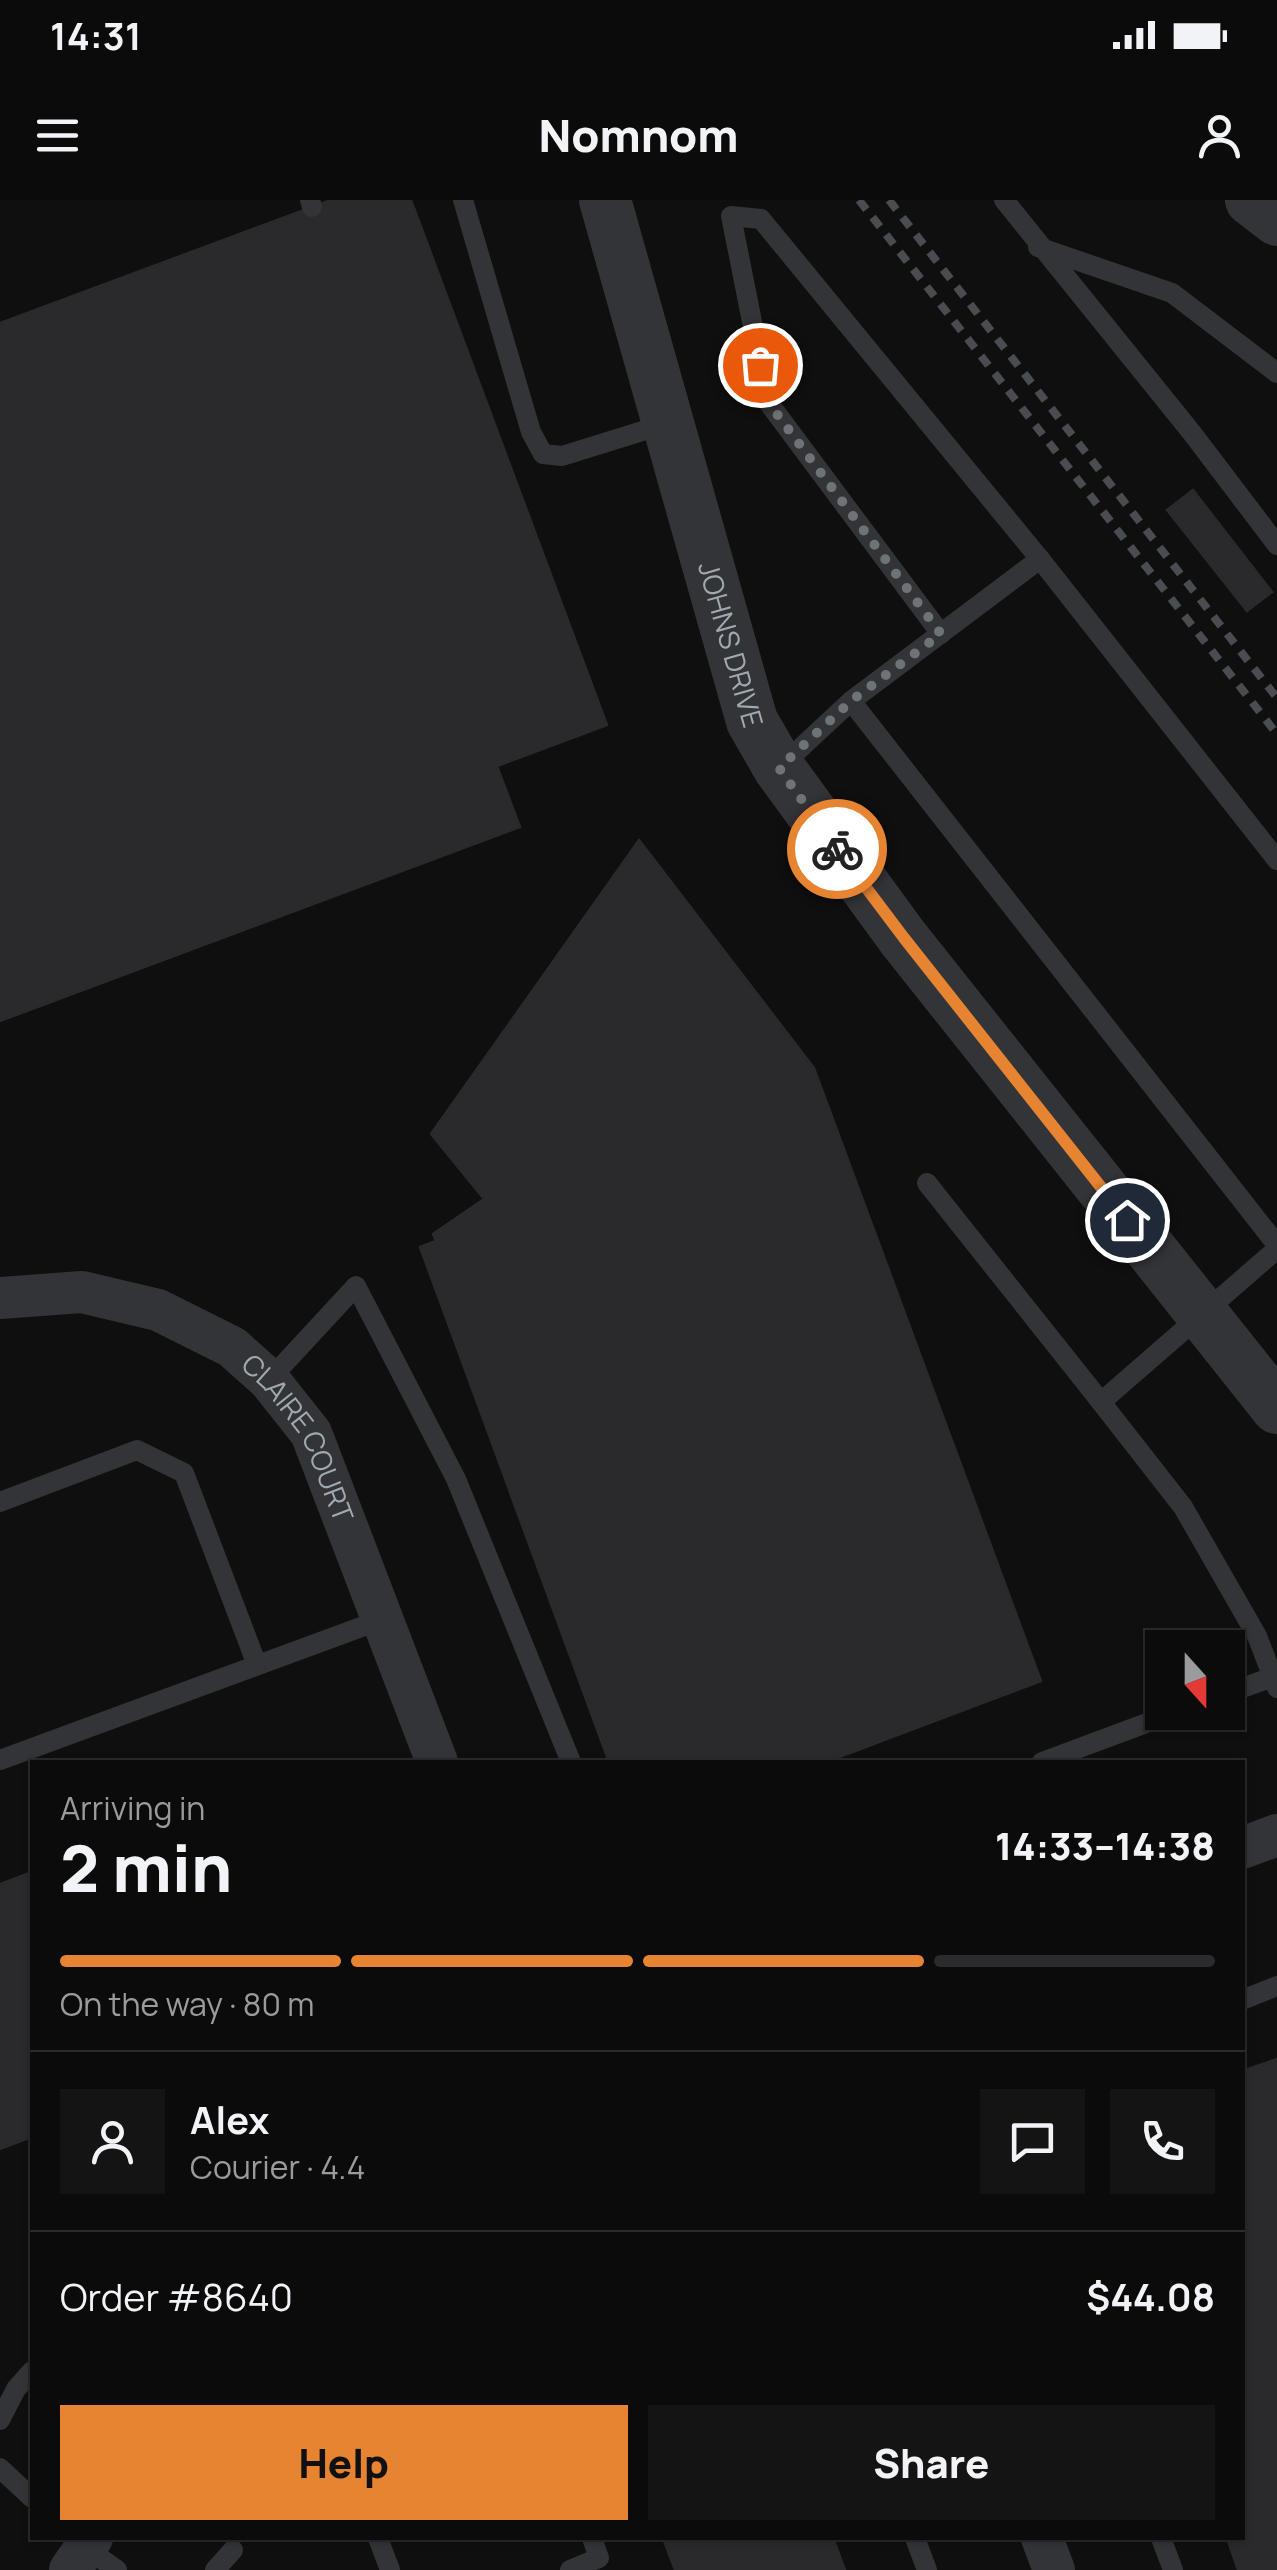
<!DOCTYPE html>
<meta charset="utf-8">
<style>
:root{--surface:#0b0b0c;--page:#141415;--text:#f1f3f6;--muted:#9a9b9d;--line:#2b2b2d;--accent:#e68432}
body{margin:0;font-family:Manrope,sans-serif;background:var(--page);color:var(--text);height:100vh;display:flex;flex-direction:column;font-size:38px;white-space:nowrap}
*{box-sizing:border-box;margin:0}
p{font-size:32px;color:var(--muted)}
.icon{flex:none;width:55px;height:55px;fill:none;stroke:currentColor;stroke-width:2;stroke-linecap:round;stroke-linejoin:round}
.map{position:relative;flex:1;overflow:hidden}
.drawer{position:absolute;left:30px;top:1560px;width:1215px;height:780px;display:flex;flex-direction:column;background:var(--surface);border-radius:0px;box-shadow:0 2px 8px #0004,0 0 0 2px var(--line)}
.drawer>*{flex:none}
.needle{width:65px;rotate:159deg}
.fabs{position:absolute;left:1145px;top:1430px;display:grid;gap:20px}
.fabs a{display:grid;place-items:center;width:100px;height:100px;border-radius:0px;background:var(--surface);box-shadow:0 2px 8px #0004,0 0 0 2px var(--line);font-size:50px}
.pin{position:absolute;display:grid;place-items:center;width:85px;height:85px;color:#fff;margin:-42px;border:5px solid #fff;border-radius:50%;box-shadow:0 2px 10px #0007}
.courier{position:absolute;display:grid;place-items:center;width:100px;height:100px;margin:-50px;border:8px solid #e68432;border-radius:50%;background:#fff;color:#222;box-shadow:0 2px 12px #0007}
.head em{font-style:normal;font-weight:800}
.head div{display:flex;flex-direction:column-reverse}
.head{display:flex;align-items:center;justify-content:space-between;height:170px;padding:0 30px}
h1{font-size:65px;font-weight:800;line-height:75px}
.bar{display:grid;grid-template-columns:repeat(4,1fr);gap:15px 10px;align-content:center;height:120px;padding:0 30px}
.bar i{height:12px;border-radius:8px;background:var(--line)}
.bar .on{background:var(--accent)}
.bar p{grid-column:span 4}
.line{display:flex;align-items:center;gap:25px;padding:0 30px;border-top:2px solid var(--line)}
.line div{flex:1}
.round{display:grid;place-items:center;flex:none;width:105px;height:105px;border-radius:0px;background:var(--page)}
.button{display:flex;gap:20px;margin-top:auto;padding:20px 30px}
.button a{flex:1;height:115px;border-radius:0px;background:var(--accent);color:#111;font-size:40px;font-weight:800;line-height:115px;text-align:center}
.button a+a{background:var(--page);color:var(--text)}
.status{display:flex;justify-content:space-between;align-items:center;height:70px;padding:0 50px;background:var(--surface);direction:ltr}
.status svg{height:28px;fill:currentColor}
header{display:flex;justify-content:space-between;align-items:center;height:130px;padding:0 30px;background:var(--surface);font-size:45px;font-weight:800}
.map>svg:first-child{display:block}
.building{fill:#2a2a2c;stroke:#292a2c;stroke-width:2.5}
.lines{fill:none;stroke-linecap:round;stroke-linejoin:round}
.service{stroke:#323437;stroke-width:20}
.minor{stroke:#323437;stroke-width:42}
.tertiary{stroke:#323437;stroke-width:52}
.rail{stroke:#494c50;stroke-width:8;stroke-dasharray:12 10;stroke-linecap:butt}
.done{stroke:#6e7378;stroke-width:10;stroke-dasharray:0 18}
.route{stroke:#e68432;stroke-width:12}
.labels{text-anchor:middle;stroke-width:8;stroke-linejoin:round;paint-order:stroke}
.street-label{font-size:28px;fill:#a1a9b0;stroke:#0a0a0b}
</style>
<div class="status"><b>14:31</b><svg viewBox="0 0 49 12"><path d="M0 12V9h3v3zM5 12V6h3v6zM10 12V3h3v9zM15 12V0h3v12zM26 1h20v11H26zM47 4h2v5h-2z"/></svg></div>
<header><svg class="icon" aria-label="menu" viewBox="0 0 24 24"><path d="M4 6h16M4 12h16M4 18h16"/></svg>Nomnom<svg class="icon" aria-label="person" viewBox="0 0 24 24"><circle cx="12" cy="8" r="4"/><path d="M4 21q1-7 8-7t8 7"/></svg></header>
<div class="map">
<svg width="1277" height="2370" viewBox="0 0 1277 2370">
<rect width="100%" height="100%" fill="#0f0f10"/>
<!-- building -->
<g class="building">
<path d="M331,0H411L607,525L497,566L520,627L0,821V123Z"/>
<path d="M1193,290L1272,392L1247,411L1167,310Z"/>
<path d="M639,640L814,868L1041,1481L826,1562H609L420,1047L436,1041L433,1034L484,999L431,934Z"/>
<path d="M32,1672V1937L0,1949V1684Z"/>
<path d="M1277,1859V2370H1238L1227,2338H1242V1871Z"/>
<path d="M663,2338H833L845,2370H675Z"/>
</g>
<g class="lines">
<!-- service -->
<g class="service">
<path d="M310,0L312,7"/>
<path d="M463,0L531,232L543,254L562,256L665,224"/>
<path d="M1004,0L1192,233L1277,345"/>
<path d="M1038,47L1172,93L1277,173"/>
<path d="M941,434L768,202L731,16L761,19L1040,359"/>
<path d="M851,501L1277,1045"/>
<path d="M779,568L851,501L1040,359L1277,660"/>
<path d="M927,983L1101,1202L1277,1049"/>
<path d="M269,1180L356,1086L456,1279L571,1562"/>
<path d="M1101,1202L1183,1307L1257,1436L1277,1488"/>
<path d="M0,1302L137,1250L184,1273L257,1465"/>
<path d="M1228,1493L1273,1477"/>
<path d="M0,1560L383,1419"/>
<path d="M1042,1562L1176,1512"/>
<path d="M1242,1800L1277,1786"/>
<path d="M0,2220L16,2189L32,2171"/>
<path d="M0,2268L32,2298"/>
<path d="M378,2338L390,2370"/>
<path d="M915,2338L927,2370"/>
<path d="M1161,2338L1173,2370"/>
<path d="M83,2346L117,2370"/>
<path d="M215,2370L233,2350"/>
<path d="M570,2370L599,2358L592,2338"/>
</g>
<!-- minor -->
<g class="minor">
<path id="s1" d="M0,1098L82,1092L158,1110L232,1147L269,1180L311,1233L437,1562"/>
<path d="M1242,1648L1277,1635"/>
<path d="M1042,2338L1054,2370"/>
<path d="M70,2370L92,2338"/>
</g>
<!-- tertiary -->
<g class="tertiary">
<path id="s2" d="M605,0L752,521L779,568L903,738L1277,1208"/>
<path d="M1251,0L1277,20"/>
</g>
<!-- rail -->
<g class="rail">
<path d="M859,0L1277,534"/>
<path d="M889,0L1277,498"/>
</g>
</g>
<g class="lines">
<!-- done -->
<path class="done" d="M760,165L768,202L941,434L851,501L779,568L837,649"/>
<!-- route -->
<path class="route" d="M837,649L904,738L1127,1020"/>
</g>
<g class="labels">
<!-- street labels -->
<g class="street-label">
<text dy="10" stroke="none"><textPath href="#s2" startOffset="462">JOHNS DRIVE</textPath></text>
<text dy="10" stroke="none"><textPath href="#s1" startOffset="358">CLAIRE COURT</textPath></text>
</g>
</g>
</svg>
<div class="fabs">
<a><svg class="needle" viewBox="-14 -14 28 28"><path d="M0-13l5 13h-10z" fill="#e53935"/><path d="M0 13l5-13h-10z" fill="#9a9b9d"/></svg></a>
</div>
<div class="pin" style="left:760px;top:165px;background:#ea580c"><svg class="icon" aria-label="bag" viewBox="0 0 24 24"><path d="M5 8h14l-1 12H6zM9 8a3 3 0 0 1 6 0"/></svg></div>
<div class="pin" style="left:1127px;top:1020px;background:#1f2937"><svg class="icon" aria-label="home" viewBox="0 0 24 24"><path d="M3 11l9-7 9 7M6 9v11h12V9"/></svg></div>
<div class="courier" style="left:837px;top:649px"><svg class="icon" aria-label="bike" viewBox="0 0 24 24"><circle cx="6" cy="16" r="4"/><circle cx="18" cy="16" r="4"/><path d="M6 16l4-8h5l3 8M10 8l3 8H6M13 5h3"/></svg></div>
<section class="drawer">
<div class="head"><div><h1>2 min</h1><p>Arriving in</p></div><em>14:33–14:38</em></div>
<div class="bar"><i class="on"></i><i class="on"></i><i class="on"></i><i></i><p>On the way · 80 m</p></div>
<div class="line" style="height:180px"><a class="round"><svg class="icon" aria-label="person" viewBox="0 0 24 24"><circle cx="12" cy="8" r="4"/><path d="M4 21q1-7 8-7t8 7"/></svg></a><div><b>Alex</b><p>Courier · 4.4</p></div><a class="round"><svg class="icon" aria-label="chat" viewBox="0 0 24 24"><path d="M4 5h16v11H9l-5 4z"/></svg></a><a class="round"><svg class="icon" aria-label="phone" viewBox="0 0 24 24"><path d="M5 4h4l2 5-3 2q2 4 5 5l2-3 5 2v4C11 20 4 13 5 4z"/></svg></a></div>
<div class="line" style="height:130px"><div>Order #8640</div><b>$44.08</b></div>
<div class="button"><a>Help</a><a>Share</a></div>
</section>
</div>
